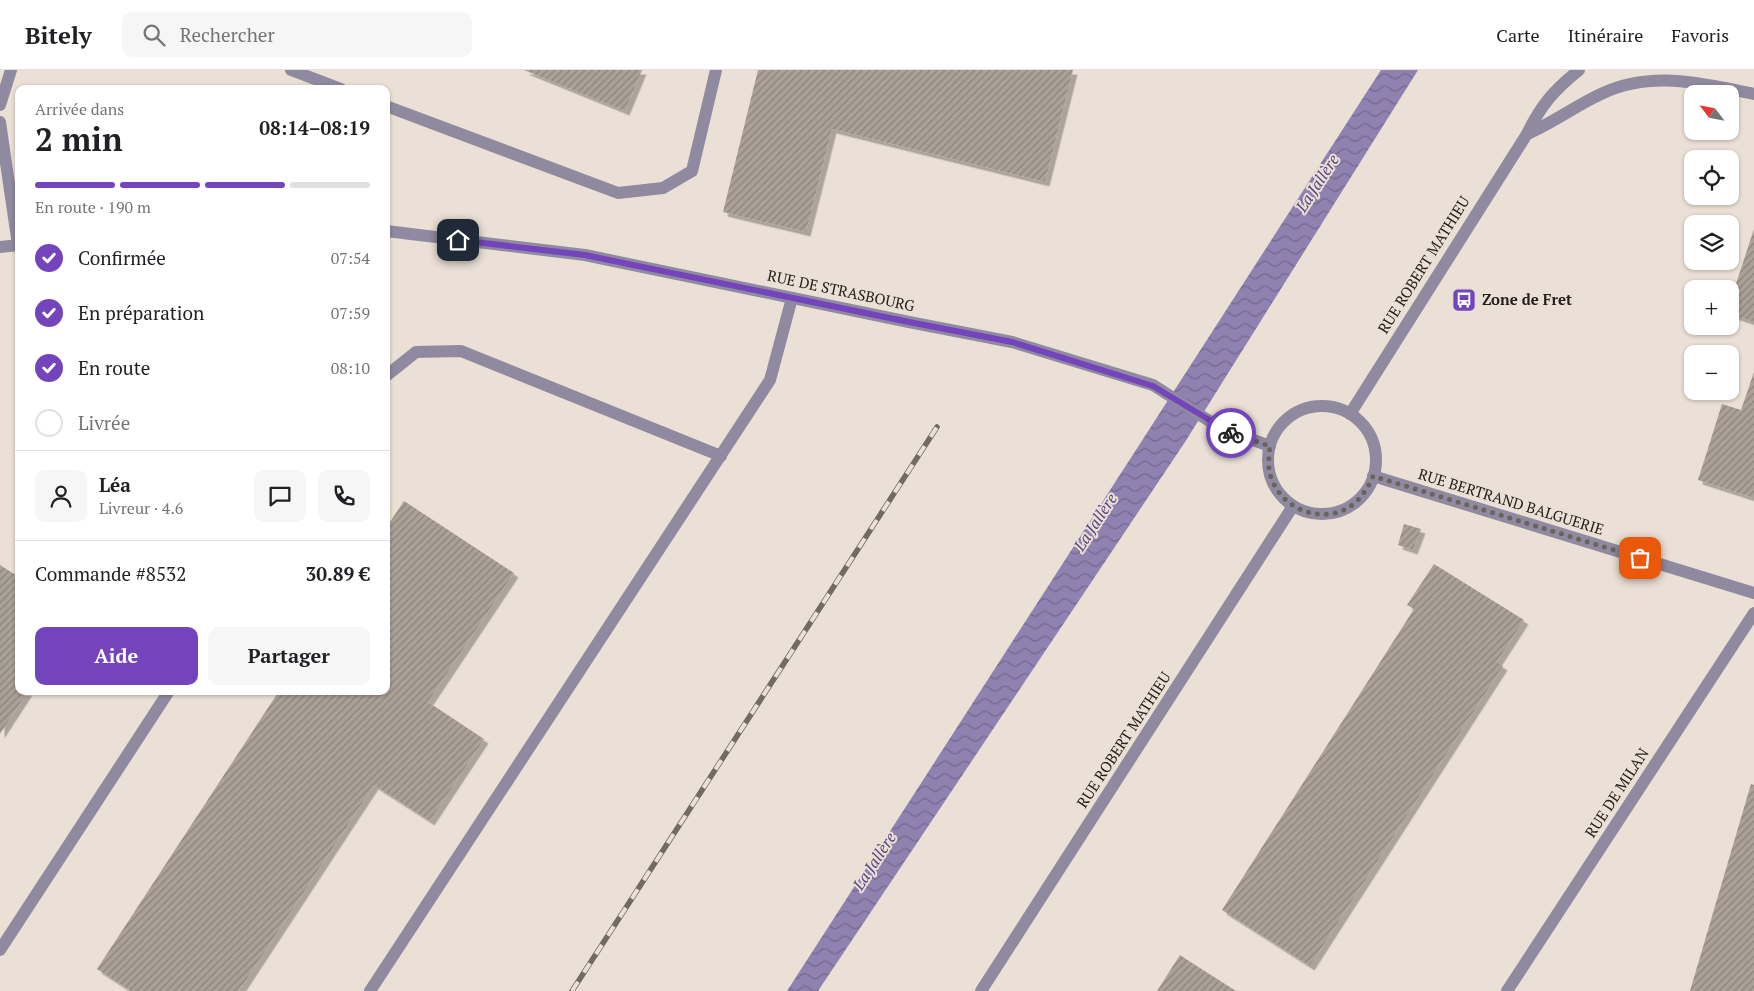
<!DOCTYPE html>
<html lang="fr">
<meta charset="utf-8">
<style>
:root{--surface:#fff;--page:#f6f6f6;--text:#202124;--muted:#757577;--line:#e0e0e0;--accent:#7444bc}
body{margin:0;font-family:"PT Serif",serif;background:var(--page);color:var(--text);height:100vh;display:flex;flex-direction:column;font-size:19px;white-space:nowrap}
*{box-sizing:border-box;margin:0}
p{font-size:16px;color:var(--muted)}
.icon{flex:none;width:28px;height:28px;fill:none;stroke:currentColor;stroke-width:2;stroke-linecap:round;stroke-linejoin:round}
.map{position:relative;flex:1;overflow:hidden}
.panel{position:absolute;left:15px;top:15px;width:375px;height:610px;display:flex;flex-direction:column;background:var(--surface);border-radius:10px;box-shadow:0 1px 4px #0004}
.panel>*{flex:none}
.needle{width:32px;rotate:302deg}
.buttons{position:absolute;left:1684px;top:15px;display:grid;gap:10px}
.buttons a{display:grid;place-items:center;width:55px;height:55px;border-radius:10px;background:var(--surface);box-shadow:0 1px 4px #0004;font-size:25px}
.pin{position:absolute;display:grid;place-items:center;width:42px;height:42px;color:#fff;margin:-21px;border-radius:10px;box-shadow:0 2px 8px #0006}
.courier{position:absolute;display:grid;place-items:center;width:50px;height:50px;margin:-25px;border:4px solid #7444bc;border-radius:50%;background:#fff;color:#222;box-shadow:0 1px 6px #0007}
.head em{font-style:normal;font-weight:600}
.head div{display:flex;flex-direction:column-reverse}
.head{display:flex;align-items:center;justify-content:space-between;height:85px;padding:0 20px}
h1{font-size:32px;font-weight:600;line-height:38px}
.bar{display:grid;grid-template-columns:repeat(4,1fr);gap:8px 5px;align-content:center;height:60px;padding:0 20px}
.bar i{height:6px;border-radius:4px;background:var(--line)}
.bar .current{background:var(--accent)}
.bar p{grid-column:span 4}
.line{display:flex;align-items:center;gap:12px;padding:0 20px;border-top:1px solid var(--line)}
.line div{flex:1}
.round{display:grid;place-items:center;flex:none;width:52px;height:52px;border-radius:10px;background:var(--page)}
ol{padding:0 20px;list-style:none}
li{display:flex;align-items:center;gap:15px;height:55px}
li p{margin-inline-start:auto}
li .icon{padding:5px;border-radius:50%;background:var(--accent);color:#fff;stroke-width:4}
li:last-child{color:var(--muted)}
li i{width:28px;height:28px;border:2px solid var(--line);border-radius:50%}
.button{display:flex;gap:10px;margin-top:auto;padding:10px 20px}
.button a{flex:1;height:58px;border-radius:10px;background:var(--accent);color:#fff;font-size:20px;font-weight:600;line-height:58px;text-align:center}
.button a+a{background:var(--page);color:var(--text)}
header{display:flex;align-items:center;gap:30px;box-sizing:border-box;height:70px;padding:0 25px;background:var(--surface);border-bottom:1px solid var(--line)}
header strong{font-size:24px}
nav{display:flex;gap:28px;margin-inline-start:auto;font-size:18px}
.search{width:350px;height:45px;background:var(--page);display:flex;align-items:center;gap:12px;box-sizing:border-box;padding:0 18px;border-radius:10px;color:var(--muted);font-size:19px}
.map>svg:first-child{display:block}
.water{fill:url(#water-waves)}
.building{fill:url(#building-hatch);filter:url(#shadow)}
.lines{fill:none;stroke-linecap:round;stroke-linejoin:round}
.minor{stroke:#8f8a9f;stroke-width:12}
.rail-casing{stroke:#716b64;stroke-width:5.5}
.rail{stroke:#eae0d5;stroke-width:4;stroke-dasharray:11;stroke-linecap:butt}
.done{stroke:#69635d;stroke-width:5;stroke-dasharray:0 9}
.route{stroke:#7444bc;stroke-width:6}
.labels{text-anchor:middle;stroke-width:4;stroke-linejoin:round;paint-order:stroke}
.street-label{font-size:15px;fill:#24201c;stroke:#eae0d5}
.poi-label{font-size:15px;font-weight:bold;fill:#24201c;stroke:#eae0d5;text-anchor:start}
.water-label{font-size:16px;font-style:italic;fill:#5a4583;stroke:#eae0d5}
</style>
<header>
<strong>Bitely</strong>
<div class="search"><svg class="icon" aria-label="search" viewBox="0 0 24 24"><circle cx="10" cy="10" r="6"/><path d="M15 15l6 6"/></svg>Rechercher</div>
<nav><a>Carte</a><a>Itinéraire</a><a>Favoris</a></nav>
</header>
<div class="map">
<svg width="1754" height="921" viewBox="0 0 1754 921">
<defs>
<pattern id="water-waves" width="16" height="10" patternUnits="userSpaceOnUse" patternTransform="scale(1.25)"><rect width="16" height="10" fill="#8f81b0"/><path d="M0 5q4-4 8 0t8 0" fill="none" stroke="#75698e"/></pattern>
<pattern id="building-hatch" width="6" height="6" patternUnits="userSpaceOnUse" patternTransform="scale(1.25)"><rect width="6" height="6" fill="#aba197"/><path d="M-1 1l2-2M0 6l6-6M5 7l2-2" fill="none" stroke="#8b837a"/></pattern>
<filter id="shadow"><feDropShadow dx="4.5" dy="4.5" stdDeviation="0" flood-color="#0004"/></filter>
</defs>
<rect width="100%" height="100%" fill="#eae0d5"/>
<!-- water -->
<path class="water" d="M1381,0H1418L1185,372L818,921H787Z"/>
<!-- building -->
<g class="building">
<path d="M524,0H642L625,41Z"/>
<path d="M758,0H1073L1045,112L832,59L806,162L723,142Z"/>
<path d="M1754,159V252L1730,244V232Z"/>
<path d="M1754,302V428L1698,410L1722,334L1741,340Z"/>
<path d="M404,431L514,503L428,632L484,669L430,751L374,715L239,921H131L97,899L279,621H386V458Z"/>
<path d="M1404,454L1421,459L1413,480L1398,475Z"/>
<path d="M1434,494L1524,550L1497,592L1503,596L1310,896L1222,840L1414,539L1407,535Z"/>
<path d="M0,495L19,507V621H28L0,664Z"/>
<path d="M1751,714L1754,715V921H1690Z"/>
<path d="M1180,885L1189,891L1236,921H1157Z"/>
</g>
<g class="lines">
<!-- minor -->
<g class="minor">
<path d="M291,0L341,19"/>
<path d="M0,35L11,0"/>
<path d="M386,36L618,123L663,118L692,101L716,0"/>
<path d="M0,52L18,175"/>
<path d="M1527,64C1553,53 1575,36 1601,24C1650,0 1703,13 1754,24"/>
<path d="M386,161L585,185L909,252L1012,272L1153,315L1222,359L1270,376"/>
<path d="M0,177L19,175"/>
<path d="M386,306L416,282L461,281L721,386"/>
<circle cx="1322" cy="390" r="54"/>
<path d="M1350,344L1527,64C1541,35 1554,20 1579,0"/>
<path d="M1373,406L1754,523"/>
<path d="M0,880L169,621"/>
<path d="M370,921L770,310L792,228"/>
<path d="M981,921L1293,436"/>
<path d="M1507,921L1754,543"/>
</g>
<!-- rail casing -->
<g class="rail-casing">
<path id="rail" d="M572,921L937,357"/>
</g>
<!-- rail -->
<use href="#rail" class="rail"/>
</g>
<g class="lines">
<!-- done -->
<path class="done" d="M1231,363L1270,376C1269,387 1267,399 1272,410C1285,443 1329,456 1356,432C1364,424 1369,416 1373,406L1640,488"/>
<!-- route -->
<path class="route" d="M458,170L585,185L909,252L1012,272L1153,316L1231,363"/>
</g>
<!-- icons -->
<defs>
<g id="bus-square" transform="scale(1.25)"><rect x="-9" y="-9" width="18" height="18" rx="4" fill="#7444bc" stroke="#eae0d5"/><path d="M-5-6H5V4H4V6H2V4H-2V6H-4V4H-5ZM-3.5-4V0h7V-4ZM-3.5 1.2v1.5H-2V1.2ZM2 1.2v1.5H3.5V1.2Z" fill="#fff"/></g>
</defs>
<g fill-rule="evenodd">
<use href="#bus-square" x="1464" y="230"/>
</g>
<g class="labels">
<!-- street labels -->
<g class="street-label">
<text transform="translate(1424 195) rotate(-58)" y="5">RUE ROBERT MATHIEU</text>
<text transform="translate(841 221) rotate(12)" y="5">RUE DE STRASBOURG</text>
<text transform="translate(1511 432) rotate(17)" y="5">RUE BERTRAND BALGUERIE</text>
<text transform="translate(1124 670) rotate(-57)" y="5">RUE ROBERT MATHIEU</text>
<text transform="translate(1617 723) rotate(-57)" y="5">RUE DE MILAN</text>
</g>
<!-- poi labels -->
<g class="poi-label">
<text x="1482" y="235">Zone de Fret</text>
</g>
<!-- water labels -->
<g class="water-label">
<text transform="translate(1317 113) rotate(-57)" y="6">La Jallère</text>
<text transform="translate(1095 452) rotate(-57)" y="6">La Jallère</text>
<text transform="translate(874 791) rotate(-57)" y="6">La Jallère</text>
</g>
</g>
</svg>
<div class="buttons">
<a><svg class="needle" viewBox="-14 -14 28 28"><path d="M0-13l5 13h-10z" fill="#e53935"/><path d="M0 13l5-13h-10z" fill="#757577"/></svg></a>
<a><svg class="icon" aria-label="locate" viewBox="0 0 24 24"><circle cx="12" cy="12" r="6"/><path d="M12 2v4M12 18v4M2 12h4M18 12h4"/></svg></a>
<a><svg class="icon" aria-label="layers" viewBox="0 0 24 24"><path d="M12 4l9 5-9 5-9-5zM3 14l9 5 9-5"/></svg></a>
<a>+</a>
<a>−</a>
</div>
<div class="pin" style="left:1640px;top:488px;background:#ea580c"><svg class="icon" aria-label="bag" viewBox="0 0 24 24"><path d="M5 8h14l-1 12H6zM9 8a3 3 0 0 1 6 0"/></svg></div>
<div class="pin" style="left:458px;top:170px;background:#1f2937"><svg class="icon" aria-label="home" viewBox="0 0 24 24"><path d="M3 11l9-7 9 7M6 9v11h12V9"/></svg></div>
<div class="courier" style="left:1231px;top:363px"><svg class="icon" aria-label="bike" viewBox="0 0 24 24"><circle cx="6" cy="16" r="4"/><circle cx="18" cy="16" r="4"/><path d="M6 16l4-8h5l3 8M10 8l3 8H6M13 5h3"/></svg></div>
<section class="panel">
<div class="head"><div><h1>2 min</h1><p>Arrivée dans</p></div><em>08:14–08:19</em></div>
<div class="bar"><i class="current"></i><i class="current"></i><i class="current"></i><i></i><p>En route · 190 m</p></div>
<ol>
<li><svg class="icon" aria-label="check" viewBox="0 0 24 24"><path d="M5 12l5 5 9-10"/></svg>Confirmée<p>07:54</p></li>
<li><svg class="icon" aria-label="check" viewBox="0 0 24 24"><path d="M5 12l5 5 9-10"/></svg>En préparation<p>07:59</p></li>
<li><svg class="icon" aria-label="check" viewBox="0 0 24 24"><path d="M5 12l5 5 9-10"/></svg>En route<p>08:10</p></li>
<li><i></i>Livrée</li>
</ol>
<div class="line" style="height:90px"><a class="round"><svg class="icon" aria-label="person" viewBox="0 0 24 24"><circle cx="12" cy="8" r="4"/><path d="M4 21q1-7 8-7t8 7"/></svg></a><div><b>Léa</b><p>Livreur · 4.6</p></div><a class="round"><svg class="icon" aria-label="chat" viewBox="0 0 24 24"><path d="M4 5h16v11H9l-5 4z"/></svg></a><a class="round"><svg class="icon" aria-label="phone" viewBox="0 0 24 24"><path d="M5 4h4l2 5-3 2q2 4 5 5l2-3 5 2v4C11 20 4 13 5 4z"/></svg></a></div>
<div class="line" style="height:65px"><div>Commande #8532</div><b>30.89 €</b></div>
<div class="button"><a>Aide</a><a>Partager</a></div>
</section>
</div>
